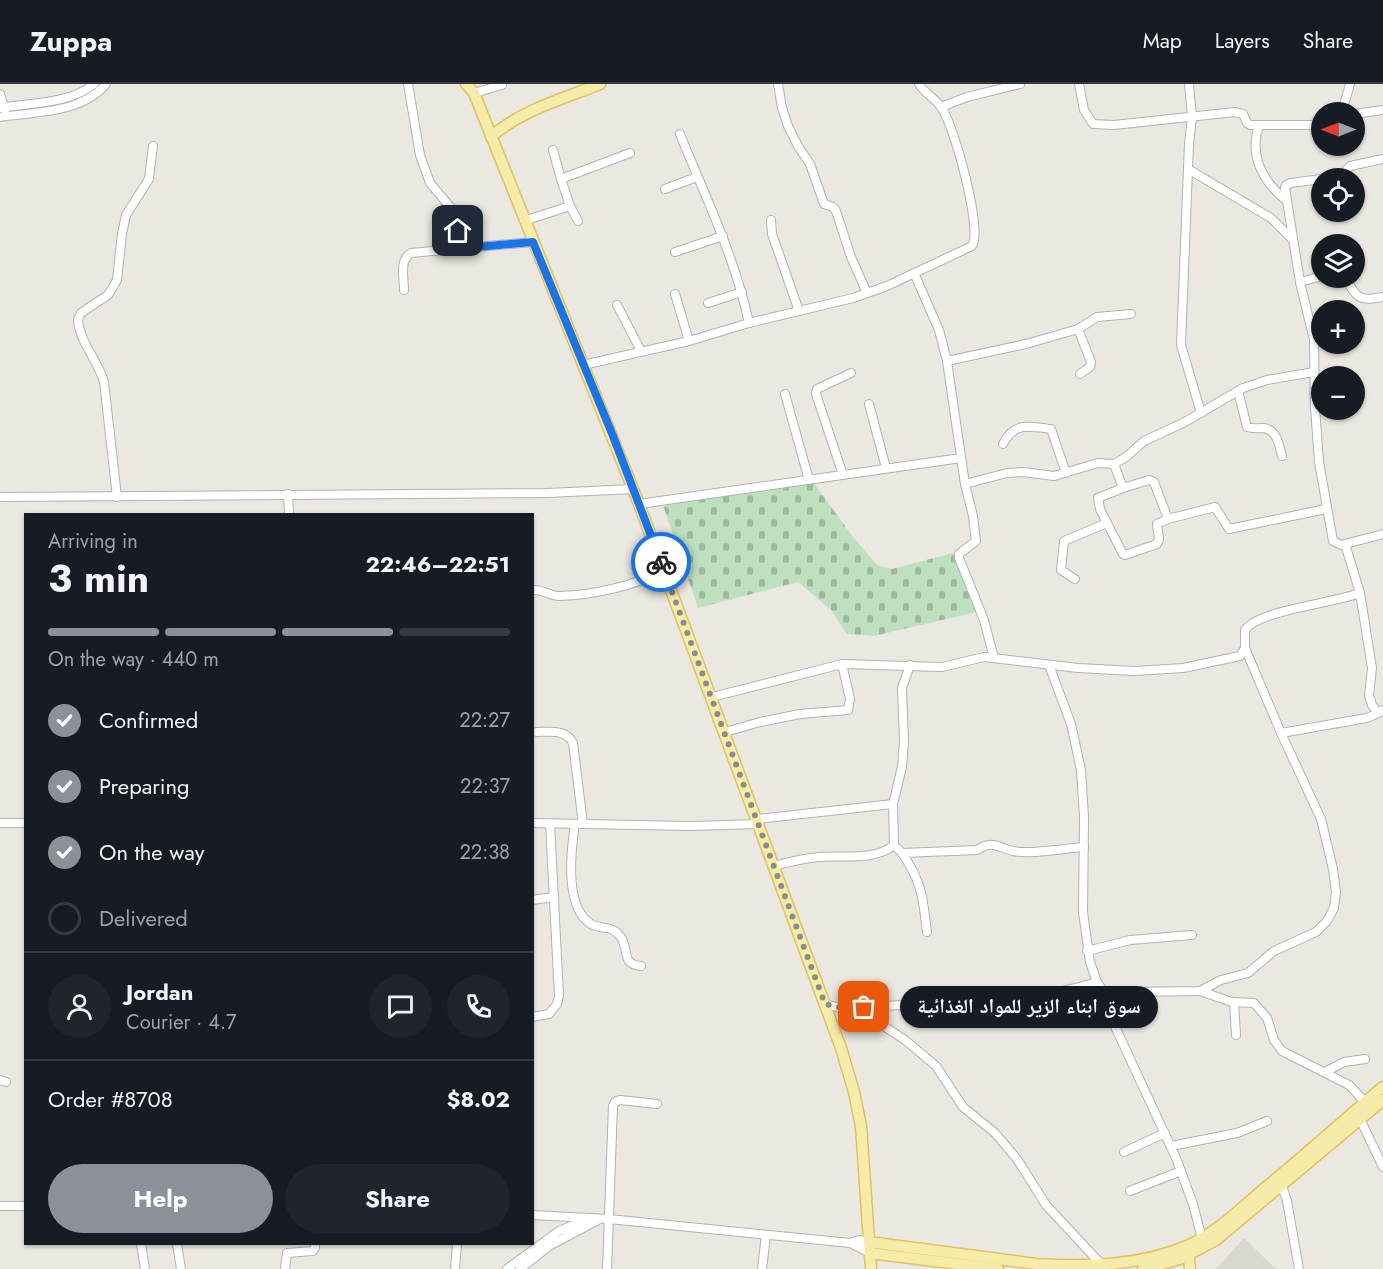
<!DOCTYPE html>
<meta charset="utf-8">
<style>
:root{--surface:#171b24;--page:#20242c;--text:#f1f3f6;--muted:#9ea1a6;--line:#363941;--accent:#8c9099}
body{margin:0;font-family:Jost,"Noto Naskh Arabic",sans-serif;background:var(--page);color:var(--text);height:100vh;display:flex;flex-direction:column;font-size:22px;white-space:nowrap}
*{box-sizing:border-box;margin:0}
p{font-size:20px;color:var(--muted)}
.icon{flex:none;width:33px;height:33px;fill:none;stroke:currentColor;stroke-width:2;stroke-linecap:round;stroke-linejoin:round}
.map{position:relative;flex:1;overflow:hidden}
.panel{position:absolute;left:24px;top:429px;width:510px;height:732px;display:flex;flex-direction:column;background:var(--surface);border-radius:0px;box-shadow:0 2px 4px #0004}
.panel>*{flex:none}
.needle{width:39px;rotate:270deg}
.fabs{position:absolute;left:1311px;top:18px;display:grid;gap:12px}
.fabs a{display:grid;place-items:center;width:54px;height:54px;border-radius:50%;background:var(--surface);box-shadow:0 2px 4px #0004;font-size:30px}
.pin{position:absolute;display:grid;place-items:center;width:51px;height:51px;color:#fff;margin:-26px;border-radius:12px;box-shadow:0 3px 9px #0006}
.courier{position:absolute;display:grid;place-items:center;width:60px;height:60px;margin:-30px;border:4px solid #1a73e8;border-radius:50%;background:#fff;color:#222;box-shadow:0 2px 8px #0007}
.bubble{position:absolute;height:42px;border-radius:21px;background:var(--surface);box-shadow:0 2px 4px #0004;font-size:20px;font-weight:700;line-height:42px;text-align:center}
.headline em{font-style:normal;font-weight:700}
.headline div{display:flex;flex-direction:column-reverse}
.headline{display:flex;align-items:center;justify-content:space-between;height:102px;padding:0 24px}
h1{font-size:39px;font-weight:700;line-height:45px}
.bar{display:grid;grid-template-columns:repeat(4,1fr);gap:9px 6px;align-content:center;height:72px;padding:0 24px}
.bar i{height:8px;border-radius:4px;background:var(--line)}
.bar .current{background:var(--accent)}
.bar p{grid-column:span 4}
.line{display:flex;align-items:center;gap:15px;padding:0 24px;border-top:2px solid var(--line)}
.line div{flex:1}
.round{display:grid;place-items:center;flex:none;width:63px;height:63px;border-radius:32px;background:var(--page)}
ol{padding:0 24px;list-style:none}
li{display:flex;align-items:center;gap:18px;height:66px}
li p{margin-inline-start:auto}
li .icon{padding:6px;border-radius:50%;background:var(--accent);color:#fff;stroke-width:4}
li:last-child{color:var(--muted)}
li i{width:33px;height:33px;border:3px solid var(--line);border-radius:50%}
.cta{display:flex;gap:12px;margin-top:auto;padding:12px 24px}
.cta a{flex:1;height:69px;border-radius:36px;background:var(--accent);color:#fff;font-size:24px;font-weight:700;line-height:69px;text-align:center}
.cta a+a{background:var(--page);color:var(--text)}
header{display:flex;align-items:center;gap:36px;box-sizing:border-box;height:84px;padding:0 30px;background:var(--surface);border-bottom:2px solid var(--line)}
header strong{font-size:28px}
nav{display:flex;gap:33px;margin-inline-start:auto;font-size:21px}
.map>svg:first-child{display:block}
.education{fill:#dad7ce}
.cemetery{fill:url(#cemetery-stones)}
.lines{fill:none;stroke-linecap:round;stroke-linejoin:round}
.minor-casing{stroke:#b0b2b6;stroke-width:10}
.major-casing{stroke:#e2c161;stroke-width:13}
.minor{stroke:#fff;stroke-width:8}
.major{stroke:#f6eca9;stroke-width:10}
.done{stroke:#8b8c8c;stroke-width:6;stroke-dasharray:0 10.8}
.route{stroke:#1a73e8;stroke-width:8}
</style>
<header>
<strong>Zuppa</strong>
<nav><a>Map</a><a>Layers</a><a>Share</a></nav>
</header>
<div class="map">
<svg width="1383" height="1185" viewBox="0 0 1383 1185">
<defs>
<pattern id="cemetery-stones" width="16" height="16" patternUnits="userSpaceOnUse" patternTransform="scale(1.5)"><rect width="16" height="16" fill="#bee0bf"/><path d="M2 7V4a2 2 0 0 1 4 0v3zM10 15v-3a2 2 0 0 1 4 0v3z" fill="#9db99e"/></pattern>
</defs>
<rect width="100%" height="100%" fill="#eae8e0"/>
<!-- education -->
<path class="education" d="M1244,1154L1276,1185H1216Z"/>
<!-- cemetery -->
<path class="cemetery" d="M813,398L853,453L877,481L892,485L953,469L976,528L874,552L847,550L831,526L798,498L698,524L663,421Z"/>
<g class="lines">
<!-- minor casing -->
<g class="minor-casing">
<g id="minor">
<path d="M408,0L420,71L430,99L451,124L459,149L464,151L474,150"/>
<path d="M778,0L782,24L788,42L798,62L810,80L824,120L833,123L836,127L851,173L867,209"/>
<path d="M1079,0L1084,26L1093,40L1114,41L1235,28L1243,30L1247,39L1250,41H1322"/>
<path d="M1189,0L1192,33L1189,60L1181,261L1201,329"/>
<path d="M474,9L502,1"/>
<path d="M0,10L5,26"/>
<path d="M941,23L967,13L1020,0"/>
<path d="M0,24C30,19 70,20 94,0"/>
<path d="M1342,28L1350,0"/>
<path d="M1354,30L1383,26"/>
<path d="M0,33C35,28 82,29 106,0"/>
<path d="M1259,41C1249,71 1262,97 1286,116"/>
<path d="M680,50C705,112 735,173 749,239"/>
<path d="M553,66L561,95"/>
<path d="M1383,75L1350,82L1341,92L1336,93L1291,99L1286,101L1285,104L1300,198L1314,256L1315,323L1319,378L1333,457L1341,461L1383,450"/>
<path d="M1188,85L1271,134L1293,156"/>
<path d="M665,105L697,93"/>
<path d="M570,122L578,137"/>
<path d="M472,135L477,163"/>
<path d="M771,136L772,150L799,227"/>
<path d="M524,137L570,122L561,95L630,69"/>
<path d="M675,168L723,152"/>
<path d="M914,189L939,246L947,277L965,400L973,432L976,457L959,470V474L984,536L994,574"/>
<path d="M1346,194C1356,214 1360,218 1383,213"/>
<path d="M1300,198L1322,192"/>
<path d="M404,206C404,194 399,176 411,169L533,158"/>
<path d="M675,210L689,257"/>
<path d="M708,219L742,208"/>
<path d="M617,221L641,267"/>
<path d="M1078,245L1091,278L1090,283L1080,290"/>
<path d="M947,277L1026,260L1078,245L1097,233L1131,230"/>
<path d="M583,281L689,257L749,239L853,214L887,202L972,162C983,147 954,40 941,23C935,14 925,10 919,0"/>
<path d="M1238,307L1247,343C1253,345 1257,344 1263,344C1277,345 1279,361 1282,372"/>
<path d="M785,310L809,396"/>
<path d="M869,320L886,384"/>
<path d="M1003,360C1014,338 1029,342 1051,345L1066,389"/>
<path d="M1114,380L1123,404L1149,396L1154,398L1168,435L1215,423L1229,445L1326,425"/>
<path d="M843,391L816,310L817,305L851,289"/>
<path d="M965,400L1007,389L1023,388L1054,392L1098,379L1114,380L1126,373L1144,357L1185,338L1243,304L1267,296L1314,288"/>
<path d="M288,410L289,430"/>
<path d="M0,413L547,409L634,405"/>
<path d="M117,413L104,298C98,276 79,258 78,235L81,229L108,211L117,196L122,150L126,131L149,95L153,62"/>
<path d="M639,420L961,374"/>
<path d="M1107,439L1100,425L1098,414L1123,404"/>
<path d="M1345,460L1360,509L1372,584L1369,611L1372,621L1378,629L1383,626"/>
<path d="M1075,495L1061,486L1064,457L1107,439L1123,470L1125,471L1157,460L1159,455L1157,440L1168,435"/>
<path d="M532,506C543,505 550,512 559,512C594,511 634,502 664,486"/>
<path d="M1049,581L1071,640L1081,686L1084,733L1083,828L1090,878L1097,898L1104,908L1112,936L1176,1074L1193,1120L1202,1155"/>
<path d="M712,613L842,580L942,583L984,573L1078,584L1134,587L1183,584L1240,572L1245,564V546C1259,526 1334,519 1360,509"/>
<path d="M537,648C551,648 566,645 573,659L583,740"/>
<path d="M725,648L760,638L800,630L848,626L850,615L842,580"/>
<path d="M1281,649L1367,634L1378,629"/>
<path d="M757,735L893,720"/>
<path d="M0,739H26"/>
<path d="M532,739L690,742L759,740"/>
<path d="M575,740C571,766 564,823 591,840C601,846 612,841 620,852C630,864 620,880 641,882"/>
<path d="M894,761L902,769L977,766C993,756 997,763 1013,767C1031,771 1065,764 1084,763"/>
<path d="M902,769C922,798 923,814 927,848"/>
<path d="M774,782C789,778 805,774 820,773C844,771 875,777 894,761L893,720L902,683L904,658L902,604L910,581"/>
<path d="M532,816L554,813"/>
<path d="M1087,867L1130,856L1192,851"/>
<path d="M1200,907L1232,918L1254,919L1267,934L1274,956L1282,967L1349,1001L1365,1018"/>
<path d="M1107,914L1124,908L1200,907L1221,896L1248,889L1274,867L1316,848L1327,837L1334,824L1336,808L1333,785L1321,735L1281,649L1245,564"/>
<path d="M1234,918L1236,951"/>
<path d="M825,920L867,931L905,956L936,982L963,1023L995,1049L1017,1075L1046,1121L1101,1180"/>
<path d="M848,924C928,918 1022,922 1097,898"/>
<path d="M532,933L549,930L557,920L559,912L550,740"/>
<path d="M1325,988L1344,978L1365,975"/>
<path d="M0,996L6,998"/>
<path d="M1360,1035L1383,1083"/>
<path d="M1171,1062L1237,1049L1267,1037"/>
<path d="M1124,1068L1165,1049"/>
<path d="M1282,1102L1287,1117L1299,1185"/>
<path d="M1130,1107L1181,1087"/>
<path d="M0,1122H26"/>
<path d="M532,1131L609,1135L850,1159L859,1156L869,1158"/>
<path d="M850,1159L870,1169"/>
<path d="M141,1160L145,1185"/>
<path d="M177,1160L181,1185"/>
<path d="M285,1185L287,1169L313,1167L315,1164V1160"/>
<path d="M455,1185L457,1160"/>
<path d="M507,1185L559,1147L583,1137"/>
<path d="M520,1185L549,1162L598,1136"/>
<path d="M607,1185L613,1022L615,1018L620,1016L657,1020"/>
<path d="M762,1185L766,1151"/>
</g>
</g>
<!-- major casing -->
<g class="major-casing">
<g id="major">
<path d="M466,0L474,9L639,420L841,964L854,1008L861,1042L871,1185"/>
<path d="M491,53C521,26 563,15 600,0"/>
<path d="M869,1158L1036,1180C1087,1183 1142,1182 1189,1161C1218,1148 1241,1124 1265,1104C1305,1071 1344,1036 1383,1003"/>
<path d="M1188,1165L1190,1185"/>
<path d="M870,1169L998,1185"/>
<path d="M1143,1185L1180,1175L1216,1156L1383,1016"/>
</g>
</g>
<!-- minor -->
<use href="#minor" class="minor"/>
<!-- major -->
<use href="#major" class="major"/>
</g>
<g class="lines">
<!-- done -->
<path class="done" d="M661,478L825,920L842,924L864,923"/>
<!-- route -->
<path class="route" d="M458,147L461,150H474L477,163L533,158L613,352L661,478"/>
</g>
</svg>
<div class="fabs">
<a><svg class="needle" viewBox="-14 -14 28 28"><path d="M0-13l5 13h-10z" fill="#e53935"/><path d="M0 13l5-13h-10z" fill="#9ea1a6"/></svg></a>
<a><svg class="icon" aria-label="locate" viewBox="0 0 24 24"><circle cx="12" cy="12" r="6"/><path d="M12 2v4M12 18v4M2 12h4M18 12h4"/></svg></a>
<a><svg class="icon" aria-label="layers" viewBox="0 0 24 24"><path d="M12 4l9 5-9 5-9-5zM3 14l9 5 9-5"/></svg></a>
<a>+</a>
<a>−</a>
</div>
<div class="pin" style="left:864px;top:923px;background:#ea580c"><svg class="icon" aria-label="bag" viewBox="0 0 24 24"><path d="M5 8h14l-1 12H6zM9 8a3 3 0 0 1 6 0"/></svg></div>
<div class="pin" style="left:458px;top:147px;background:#1f2937"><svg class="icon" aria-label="home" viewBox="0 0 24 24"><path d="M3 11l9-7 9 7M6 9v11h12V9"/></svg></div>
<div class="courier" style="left:661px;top:478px"><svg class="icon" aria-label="bike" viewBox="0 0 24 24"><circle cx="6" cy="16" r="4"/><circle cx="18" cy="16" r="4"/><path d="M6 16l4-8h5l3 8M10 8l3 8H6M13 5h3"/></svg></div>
<div class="bubble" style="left:900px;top:902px;width:258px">سوق ابناء الزير للمواد الغذائية</div>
<section class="panel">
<div class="headline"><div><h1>3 min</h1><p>Arriving in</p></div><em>22:46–22:51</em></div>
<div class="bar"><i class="current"></i><i class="current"></i><i class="current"></i><i></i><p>On the way · 440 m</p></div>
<ol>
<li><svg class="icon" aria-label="check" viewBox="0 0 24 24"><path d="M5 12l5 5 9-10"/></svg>Confirmed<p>22:27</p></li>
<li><svg class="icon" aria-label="check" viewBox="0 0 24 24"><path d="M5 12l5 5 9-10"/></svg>Preparing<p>22:37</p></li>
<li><svg class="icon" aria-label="check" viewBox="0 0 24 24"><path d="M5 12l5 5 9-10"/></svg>On the way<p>22:38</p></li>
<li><i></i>Delivered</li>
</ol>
<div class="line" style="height:108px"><a class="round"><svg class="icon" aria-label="person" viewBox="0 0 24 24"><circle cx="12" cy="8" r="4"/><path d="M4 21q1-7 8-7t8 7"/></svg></a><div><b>Jordan</b><p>Courier · 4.7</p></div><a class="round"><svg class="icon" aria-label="chat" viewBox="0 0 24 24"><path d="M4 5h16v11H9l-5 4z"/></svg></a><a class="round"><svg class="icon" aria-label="phone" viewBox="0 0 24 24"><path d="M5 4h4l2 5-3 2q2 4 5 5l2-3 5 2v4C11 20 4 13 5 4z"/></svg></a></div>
<div class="line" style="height:78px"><div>Order #8708</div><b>$8.02</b></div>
<div class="cta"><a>Help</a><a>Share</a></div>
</section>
</div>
